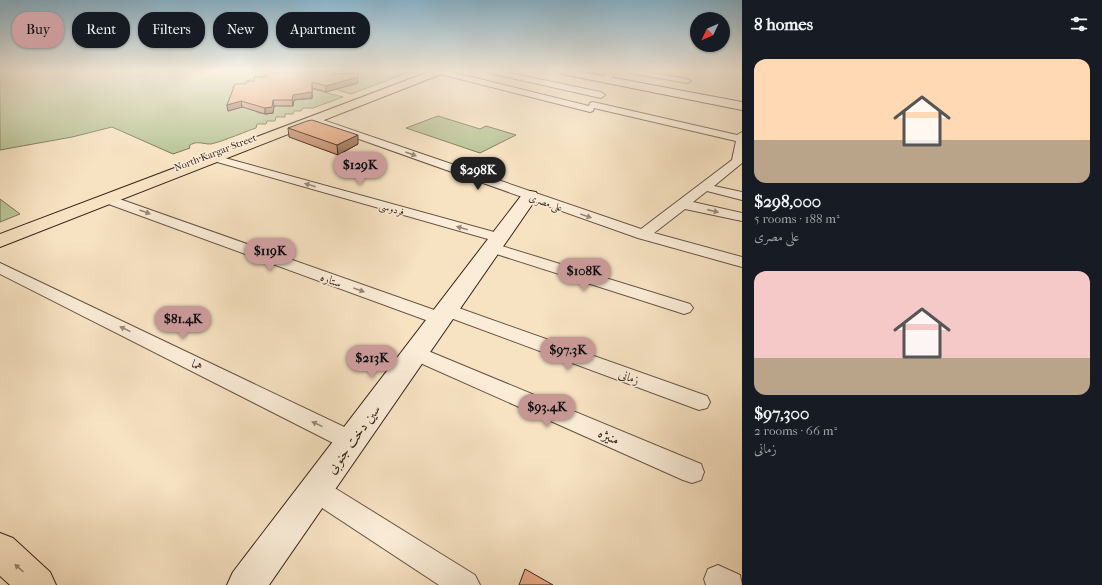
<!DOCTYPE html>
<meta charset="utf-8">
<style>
body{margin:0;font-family:"IM FELL French Canon",Amiri,serif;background:#20242c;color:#f1f3f6;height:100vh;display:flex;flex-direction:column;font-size:15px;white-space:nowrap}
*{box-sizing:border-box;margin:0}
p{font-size:13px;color:#9ea1a6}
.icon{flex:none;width:22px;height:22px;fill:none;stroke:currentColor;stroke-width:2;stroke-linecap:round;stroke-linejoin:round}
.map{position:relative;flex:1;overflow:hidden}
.details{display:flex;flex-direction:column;background:#171b24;width:360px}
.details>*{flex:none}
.hud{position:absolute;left:12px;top:12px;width:380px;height:36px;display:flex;gap:8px}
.needle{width:26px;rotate:226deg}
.tools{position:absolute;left:690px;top:12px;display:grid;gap:8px}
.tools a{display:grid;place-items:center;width:40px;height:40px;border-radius:50%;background:#171b24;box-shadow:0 1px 3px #0004;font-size:20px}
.price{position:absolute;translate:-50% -34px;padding:0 9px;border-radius:14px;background:#c59692;color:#111;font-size:13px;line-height:26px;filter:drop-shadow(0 1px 2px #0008)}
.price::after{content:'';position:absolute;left:50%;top:24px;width:12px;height:9px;margin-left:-6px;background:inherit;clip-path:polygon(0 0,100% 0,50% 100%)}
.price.current{background:#222;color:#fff}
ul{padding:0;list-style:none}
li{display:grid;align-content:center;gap:8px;height:212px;padding:0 12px}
li span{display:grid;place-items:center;height:124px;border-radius:12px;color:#555}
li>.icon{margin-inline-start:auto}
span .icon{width:72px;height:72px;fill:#fffc;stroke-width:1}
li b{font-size:17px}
h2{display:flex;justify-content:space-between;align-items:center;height:48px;padding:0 12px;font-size:17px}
.chip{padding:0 14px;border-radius:16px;background:#171b24;box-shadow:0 1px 3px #0004;font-size:14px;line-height:36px}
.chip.current{background:#c59692;color:#111}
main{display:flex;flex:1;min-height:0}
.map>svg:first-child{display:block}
.green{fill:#b9c496;stroke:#7a7458}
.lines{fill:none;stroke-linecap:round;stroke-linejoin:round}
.street-casing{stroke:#695445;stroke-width:2}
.secondary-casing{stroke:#3a241b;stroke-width:2}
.primary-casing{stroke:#3a241b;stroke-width:2}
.street{fill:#faecd7;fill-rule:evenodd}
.secondary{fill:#faecd7;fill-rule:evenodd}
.primary{fill:#f7e2c2;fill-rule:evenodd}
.wall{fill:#c99473;stroke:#3a241b}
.shaded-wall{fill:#a4785e;stroke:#3a241b}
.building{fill:#eaac86;stroke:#3a241b}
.oneway{fill:#9a8879}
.oneway2{fill:#98836e}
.labels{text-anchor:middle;stroke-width:3;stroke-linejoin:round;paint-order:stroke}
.far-street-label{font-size:10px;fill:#3a241b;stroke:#faecd7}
.street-label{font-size:12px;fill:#3a241b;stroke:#faecd7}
.near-street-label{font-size:14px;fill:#3a241b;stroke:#faecd7}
</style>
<main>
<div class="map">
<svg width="742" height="585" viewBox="0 0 742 585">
<rect width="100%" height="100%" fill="#f7e2c2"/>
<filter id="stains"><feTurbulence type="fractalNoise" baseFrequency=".005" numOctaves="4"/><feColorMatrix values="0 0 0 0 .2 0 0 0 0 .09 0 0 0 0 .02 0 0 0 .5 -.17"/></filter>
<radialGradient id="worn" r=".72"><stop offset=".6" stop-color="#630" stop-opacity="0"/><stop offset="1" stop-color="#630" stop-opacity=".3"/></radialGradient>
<path class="green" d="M0 71H412L351 94 325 86 351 85V79L357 75C327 72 296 70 267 75 255 77 243 83 232 87L236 89 240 107 258 105 257 113H262L274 105 285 106H293L294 98 297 99H312V89L343 97 313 108H303L301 111H294L293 114H285V117H276L275 121H267L266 124H257L256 128C247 131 216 144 210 144 202 144 196 140 189 146L190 148 173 154 112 127 72 137 0 150Z
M438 116 480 129 486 126 516 135 480 153 406 128Z
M0 199 20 214 0 222Z"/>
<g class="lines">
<g class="street-casing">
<path id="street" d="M435 71H447L589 106 590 103 593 102 737 135 742 132V163L714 186 742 192V200L707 191 693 202 742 213V221L685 209 654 233 742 257V267L638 238 311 122 309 120 311 118H317L641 229 732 160 736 141 594 108 593 111 590 112 436 73Z
M485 71H499L601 92 605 95 601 98 489 73Z
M609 71H617L608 81H602L601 79Z
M626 71H642L687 79 691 81 687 83 630 73Z
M214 155 505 235 507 238 505 241 500 242 495 241 210 160 208 158 210 156Z
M108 195 440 312 438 310 441 306 447 304 453 306 707 396 710 402 707 408 699 410 448 317 449 319 446 323 440 325 434 323 103 202 101 199 103 196Z
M492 243 690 304 693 308 690 312 684 314 678 312 487 251 484 248 487 245Z
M0 263 359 434 363 441 359 448 351 451 343 448 0 274Z
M416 346 701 464 704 472 701 480 692 483 683 480 409 358 406 353 409 348Z
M316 478 325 482 475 575 480 585H439L307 498 303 490 307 482Z
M718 565 740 575 742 585H706L704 579 708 569Z"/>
</g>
<g class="secondary-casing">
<path id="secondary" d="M557 71H577L742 102V110L562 74Z
M530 191 536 192 538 196 269 585H227L233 572 524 192Z"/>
</g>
<g class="primary-casing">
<path id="primary" d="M431 71H445L444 73 0 247V234Z
M0 533 13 538 50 572 56 585H10L0 576Z"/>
</g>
<use href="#street" class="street"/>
<use href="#secondary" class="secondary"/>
<use href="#primary" class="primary"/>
</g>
<path class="wall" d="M332 74 358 83 326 92 312 88V98L294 100 293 106H274L273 113 265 114 242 107 228 111 227 105 246 84 254 81 266 77Z
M288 128 358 144 338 155 289 137Z"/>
<path class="shaded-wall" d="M358 77V83L326 92V86Z
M312 82V98L294 100 293 106 292 100 293 95Z
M273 100 274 106 273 113 265 114V108Z
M241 101 242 107 228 111 227 105Z
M358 135V144L338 155 337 145Z"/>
<path class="building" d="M331 71 332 74 358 73V77L326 86 312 82V92L293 95 292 100H273L272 107 265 108 241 101 227 105 235 84H246L247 81H254V77H266L267 73Z
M312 120 358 135 337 145 288 128 307 121Z
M525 569 553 585H519Z"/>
<defs><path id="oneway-solid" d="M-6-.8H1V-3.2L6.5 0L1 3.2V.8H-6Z"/></defs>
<g class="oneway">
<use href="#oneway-solid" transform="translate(411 154) rotate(20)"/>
<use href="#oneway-solid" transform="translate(310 185) rotate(-164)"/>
<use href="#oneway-solid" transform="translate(713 211) rotate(13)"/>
<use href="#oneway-solid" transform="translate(145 212) rotate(20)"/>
<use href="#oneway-solid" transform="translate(586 216) rotate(19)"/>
<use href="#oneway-solid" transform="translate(462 228) rotate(-164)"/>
<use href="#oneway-solid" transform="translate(359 290) rotate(20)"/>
<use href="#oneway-solid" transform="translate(125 329) rotate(-154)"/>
<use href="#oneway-solid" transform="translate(317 424) rotate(-154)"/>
</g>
<use class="oneway2" href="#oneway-solid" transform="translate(19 568) rotate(-138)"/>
<linearGradient id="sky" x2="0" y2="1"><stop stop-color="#8ab8d2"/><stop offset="0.46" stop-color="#fbf2e4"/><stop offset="1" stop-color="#fbf2e4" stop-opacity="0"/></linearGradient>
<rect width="742" height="153" fill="url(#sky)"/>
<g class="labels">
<g class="far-street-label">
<text transform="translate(215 152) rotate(-21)" y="4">North Kargar Street</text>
<text transform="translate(546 202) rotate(19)" y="4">علی مصری</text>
<text transform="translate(392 208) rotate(16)" y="4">فردوسی</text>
</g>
<g class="street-label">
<text transform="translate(331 280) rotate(20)" y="4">ستاره</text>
<text transform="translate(197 365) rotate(26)" y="4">هما</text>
<text transform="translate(629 377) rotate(20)" y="4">زمانی</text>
</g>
<g class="near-street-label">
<text transform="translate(609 436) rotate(23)" y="5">منیژه</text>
<text transform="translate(353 439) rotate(-54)" y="5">سین دخت جنوبی</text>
</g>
</g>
<rect width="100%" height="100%" filter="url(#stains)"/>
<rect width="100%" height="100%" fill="url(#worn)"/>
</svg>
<div class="tools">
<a><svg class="needle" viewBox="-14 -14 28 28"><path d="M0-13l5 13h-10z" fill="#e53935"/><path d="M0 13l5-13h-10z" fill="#9ea1a6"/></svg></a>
</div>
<b class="price" style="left:360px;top:186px">$129K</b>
<b class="price current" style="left:478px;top:191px">$298K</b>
<b class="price" style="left:270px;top:272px">$119K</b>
<b class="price" style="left:584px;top:292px">$108K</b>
<b class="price" style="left:183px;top:340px">$81.4K</b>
<b class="price" style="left:568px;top:371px">$97.3K</b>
<b class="price" style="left:372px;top:379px">$213K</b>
<b class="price" style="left:547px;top:428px">$93.4K</b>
<div class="hud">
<a class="chip current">Buy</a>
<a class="chip">Rent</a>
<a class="chip">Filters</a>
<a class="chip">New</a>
<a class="chip">Apartment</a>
</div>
</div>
<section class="details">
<h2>8 homes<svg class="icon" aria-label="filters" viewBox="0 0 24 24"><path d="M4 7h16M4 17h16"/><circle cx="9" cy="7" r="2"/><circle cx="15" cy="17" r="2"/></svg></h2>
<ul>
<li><span style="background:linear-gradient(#ffd9b3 65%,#b9a48a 0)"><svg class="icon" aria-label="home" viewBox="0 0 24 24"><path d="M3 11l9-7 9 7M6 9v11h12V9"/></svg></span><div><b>$298,000</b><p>5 rooms · 188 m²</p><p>علی مصری</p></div></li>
<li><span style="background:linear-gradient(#f6c9c9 70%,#b9a48a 0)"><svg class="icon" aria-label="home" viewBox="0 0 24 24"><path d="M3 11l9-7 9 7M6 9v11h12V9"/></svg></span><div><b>$97,300</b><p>2 rooms · 66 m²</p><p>زمانی</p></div></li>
</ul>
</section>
</main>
